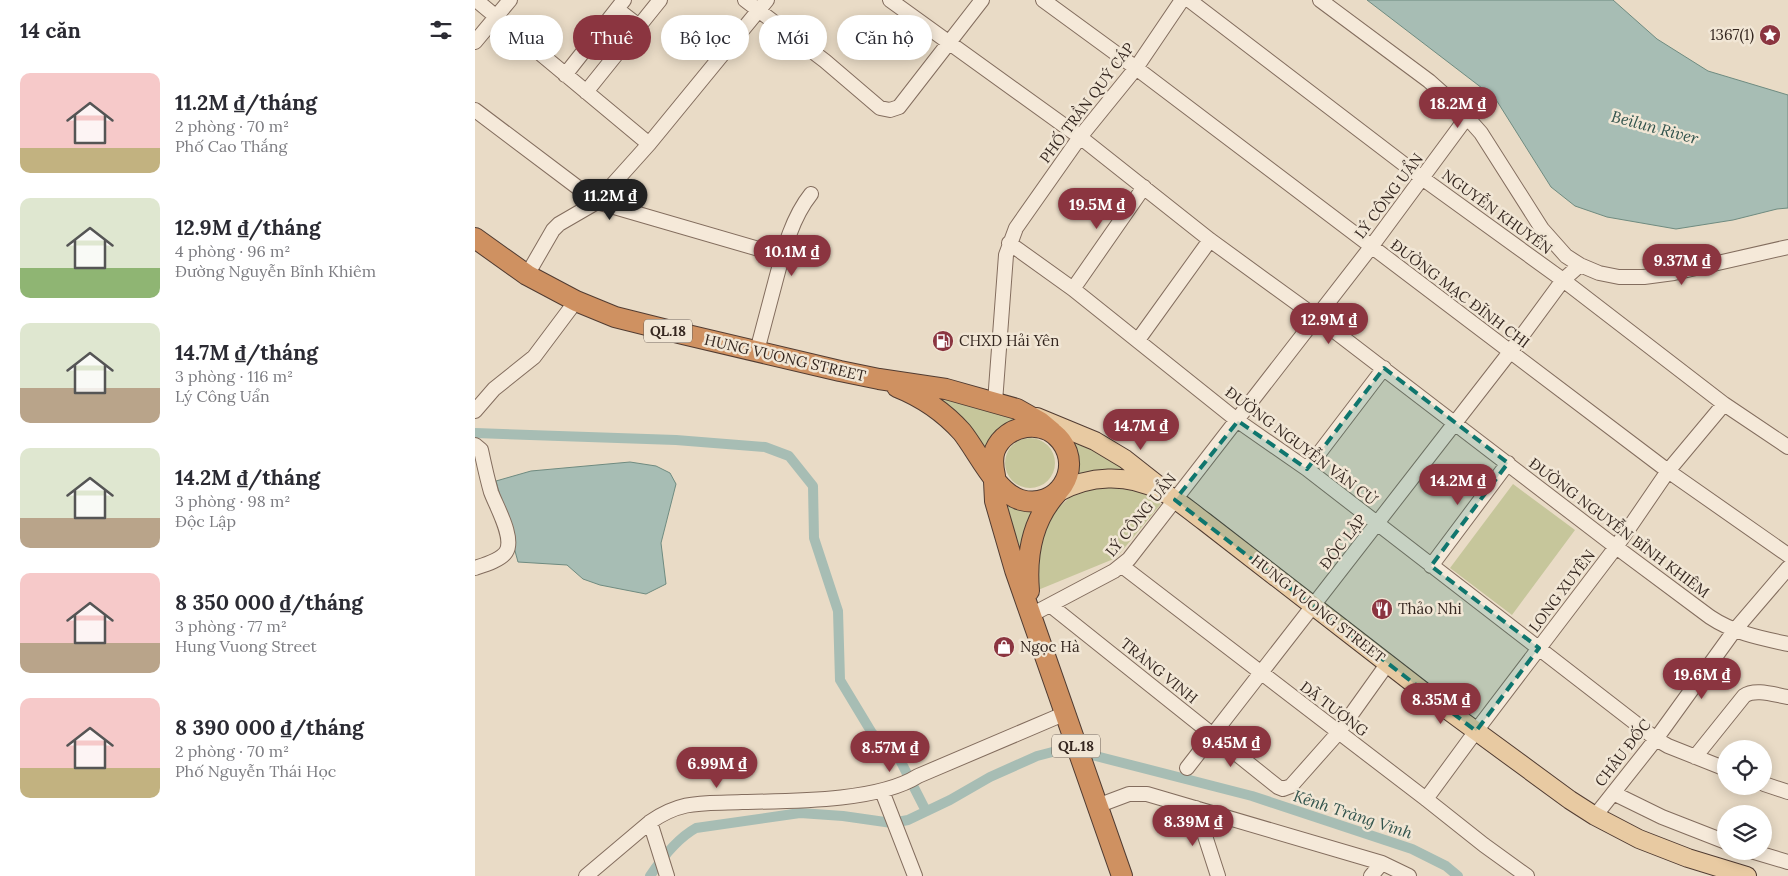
<!DOCTYPE html>
<html lang="vi">
<meta charset="utf-8">
<style>
body{margin:0;font-family:Lora,serif;background:#f7f7f7;color:#2b2b33;height:100vh;display:flex;flex-direction:column;font-size:19px;white-space:nowrap}
*{box-sizing:border-box;margin:0}
p{font-size:16px;color:#7c7c81}
.icon{flex:none;width:28px;height:28px;fill:none;stroke:currentColor;stroke-width:2;stroke-linecap:round;stroke-linejoin:round}
.map{position:relative;flex:1;overflow:hidden}
.panel{display:flex;flex-direction:column;background:#fff;width:475px}
.panel>*{flex:none}
.top-card{position:absolute;left:15px;top:15px;width:475px;height:45px;display:flex;gap:10px}
.fabs{position:absolute;left:1242px;top:740px;display:grid;gap:10px}
.fabs a{display:grid;place-items:center;width:55px;height:55px;border-radius:50%;background:#fff;box-shadow:0 2px 12px #0003;font-size:25px}
.price{position:absolute;translate:-50% -42px;padding:0 11px;border-radius:18px;background:#8b3540;color:#fff;font-size:16px;line-height:32px;filter:drop-shadow(0 1px 2px #0008)}
.price::after{content:'';position:absolute;left:50%;top:30px;width:15px;height:11px;margin-left:-8px;background:inherit;clip-path:polygon(0 0,100% 0,50% 100%)}
.price.active{background:#222;color:#fff}
ul{padding:0;list-style:none}
li{display:flex;align-items:center;gap:15px;height:125px;padding:0 20px}
li span{display:grid;place-items:center;flex:none;width:140px;height:100px;border-radius:10px;color:#555}
li>.icon{margin-inline-start:auto}
span .icon{width:60px;height:60px;fill:#fffc;stroke-width:1}
li b{font-size:21px}
h2{display:flex;justify-content:space-between;align-items:center;height:60px;padding:0 20px;font-size:21px}
.chip{padding:0 18px;border-radius:22px;background:#fff;box-shadow:0 2px 12px #0003;font-size:18px;line-height:45px}
.chip.active{background:#8b3540;color:#fff}
main{display:flex;flex:1;min-height:0}
.map>svg:first-child{display:block}
.green{fill:#c6c69b}
.water{fill:#a7bdb4;stroke:#6f8b80}
.lines{fill:none;stroke-linecap:round;stroke-linejoin:round}
.canal{stroke:#a7bdb4;stroke-width:10}
.minor-casing{stroke:#836d5e;stroke-width:16}
.major-casing{stroke:#513c32;stroke-width:20}
.highway-casing{stroke:#513c32;stroke-width:22}
.minor{stroke:#f5e9d9;stroke-width:14}
.major{stroke:#e8caa2;stroke-width:18}
.highway{stroke:#cf9161;stroke-width:20}
.marked{fill:#0f766e;fill-opacity:0.2;stroke:#0f766e;stroke-width:4;stroke-dasharray:10 6;stroke-linejoin:round}
.labels{text-anchor:middle;stroke-width:5;stroke-linejoin:round;paint-order:stroke}
.shield{fill:#f1e6d5;stroke:#6d6056;stroke-width:1}
.shield-label{font-size:14px;font-weight:bold;fill:#352720}
.poi-label{font-size:15px;fill:#352720;stroke:#f1e6d5;text-anchor:start}
.street-label{font-size:15px;fill:#352720;stroke:#f1e6d5}
.water-label{font-size:16px;font-style:italic;fill:#31534c;stroke:#f1e6d5}
</style>
<main>
<section class="panel">
<h2>14 căn<svg class="icon" aria-label="filters" viewBox="0 0 24 24"><path d="M4 7h16M4 17h16"/><circle cx="9" cy="7" r="2"/><circle cx="15" cy="17" r="2"/></svg></h2>
<ul>
<li><span style="background:linear-gradient(#f6c9c9 75%,#c2b280 0)"><svg class="icon" aria-label="home" viewBox="0 0 24 24"><path d="M3 11l9-7 9 7M6 9v11h12V9"/></svg></span><div><b>11.2M ₫/tháng</b><p>2 phòng · 70 m²</p><p>Phố Cao Thắng</p></div></li>
<li><span style="background:linear-gradient(#dfe7d0 70%,#8fb573 0)"><svg class="icon" aria-label="home" viewBox="0 0 24 24"><path d="M3 11l9-7 9 7M6 9v11h12V9"/></svg></span><div><b>12.9M ₫/tháng</b><p>4 phòng · 96 m²</p><p>Đường Nguyễn Bỉnh Khiêm</p></div></li>
<li><span style="background:linear-gradient(#dfe7d0 65%,#b9a48a 0)"><svg class="icon" aria-label="home" viewBox="0 0 24 24"><path d="M3 11l9-7 9 7M6 9v11h12V9"/></svg></span><div><b>14.7M ₫/tháng</b><p>3 phòng · 116 m²</p><p>Lý Công Uẩn</p></div></li>
<li><span style="background:linear-gradient(#dfe7d0 70%,#b9a48a 0)"><svg class="icon" aria-label="home" viewBox="0 0 24 24"><path d="M3 11l9-7 9 7M6 9v11h12V9"/></svg></span><div><b>14.2M ₫/tháng</b><p>3 phòng · 98 m²</p><p>Độc Lập</p></div></li>
<li><span style="background:linear-gradient(#f6c9c9 70%,#b9a48a 0)"><svg class="icon" aria-label="home" viewBox="0 0 24 24"><path d="M3 11l9-7 9 7M6 9v11h12V9"/></svg></span><div><b>8 350 000 ₫/tháng</b><p>3 phòng · 77 m²</p><p>Hung Vuong Street</p></div></li>
<li><span style="background:linear-gradient(#f6c9c9 70%,#c2b280 0)"><svg class="icon" aria-label="home" viewBox="0 0 24 24"><path d="M3 11l9-7 9 7M6 9v11h12V9"/></svg></span><div><b>8 390 000 ₫/tháng</b><p>2 phòng · 70 m²</p><p>Phố Nguyễn Thái Học</p></div></li>
</ul>
</section>
<div class="map">
<svg width="1313" height="876" viewBox="0 0 1313 876">
<rect width="100%" height="100%" fill="#e9dbc6"/>
<path class="green" d="M450 391 546 416 513 452Z
M597 437 657 472 596 477Z
M530 463a25 25 0 1 1 50 0a25 25 0 1 1-50 0Z
M1038 484 1100 530 1037 615 975 568Z
M628 485C650 485 668 491 686 504L641 558 563 590 561 548 578 513 594 498 604 492Z
M524 497 563 506 547 560Z"/>
<path class="water" d="M892 0H1138L1182 39 1233 71 1313 95V208L1302 209 1258 220 1201 229 1132 217 1100 206 1076 187 1020 98Z
M155 462 181 466 195 473 201 484 186 543 191 584 171 594 125 585 108 579 92 565 43 562 21 481 56 471Z"/>
<g class="lines">
<path class="canal" d="M0 433 201 440 290 447 314 456 338 486 339 538 363 611 365 680 397 733 425 760 451 811
M613 754 777 796 937 849 971 866 983 876
M175 876C187 858 203 838 221 828L325 813 368 816 417 823 433 820 475 800 515 777 562 756 593 748"/>
<g class="minor-casing">
<path id="minor" d="M1 0 174 144
M270 0 350 61 405 108 415 110 424 107 507 0
M415 0 605 137 735 240 841 317 1141 547 1235 617C1259 633 1285 638 1313 644
M568 0 661 68 1193 471 1313 555
M714 0 947 178 1088 280 1249 404 1313 447
M845 0 954 81 982 106 1006 133 1067 229 1091 256 1105 265 1124 273 1144 277H1169L1199 273 1313 247
M142 9 164 26
M0 42 35 0
M90 75 149 0
M111 92 185 0
M0 110 122 202 308 256
M534 243 598 289 763 421 832 469 1181 739 1193 746 1251 769
M52 275 78 230 84 224 122 202 174 144 292 0
M598 289 669 187
M663 340 735 240
M282 351C288 328 294 306 300 283 308 253 316 219 336 194
M520 402 531 255 541 228 605 137 661 68 707 0
M0 411 19 389 59 357 101 301
M0 445 6 450C9 464 12 478 16 492 21 506 40 538 31 552 26 560 9 565 0 568
M832 469 909 368
M647 566 951 799 1009 845 1052 876
M956 566 1033 463
M575 605 803 787 808 789 816 786 863 733 913 663
M556 615 639 571 654 559 896 247 992 117
M1220 757 1269 696C1280 688 1300 695 1313 697
M712 768 1035 352 1088 280 1105 265
M1289 784 1313 792
M407 791 440 876
M1138 793 1187 817 1251 842
M951 799 1001 731 1141 547 1193 471 1249 404
M622 806 654 794H672L907 863 934 876
M721 808 743 876
M1120 816 1181 739 1259 631 1313 568
M175 822 192 876
M1276 851 1313 862
M111 876 175 822C208 799 229 804 267 802 315 801 402 802 443 776L591 713
M896 876 907 863"/>
</g>
<g class="major-casing">
<path id="major" d="M562 417 620 441 650 459 683 485
M582 493C614 475 652 473 686 491 702 499 716 512 730 522L971 709 1095 800 1120 816 1164 839 1213 858 1272 876"/>
</g>
<g class="highway-casing">
<path id="highway" d="M0 238 52 275 101 301 140 317 208 334 365 371 404 379 471 389 542 409 565 422 577 432
M422 387C447 397 469 412 487 432 503 452 521 493 546 500 582 510 608 470 586 441 569 418 531 424 520 450 517 458 518 467 520 476
M518 462 520 501 540 570 647 876
M554 591C551 555 557 520 582 493"/>
</g>
<use href="#minor" class="minor"/>
<use href="#major" class="major"/>
<use href="#highway" class="highway"/>
</g>
<path class="marked" d="M909 368 1033 463 956 566 1064 648 1001 731 700 500 763 421 832 469Z"/>
<defs>
<g id="sight-disc" transform="scale(1.125)"><circle r="9.5" fill="#8b3540" stroke="#f1e6d5"/><path d="M0-6L1.8-2.2L6-1.7L2.9 1.2L3.7 5.4L0 3.3L-3.7 5.4L-2.9 1.2L-6-1.7L-1.8-2.2Z" fill="#fff"/></g>
<g id="fuel-disc" transform="scale(1.125)"><circle r="9.5" fill="#8b3540" stroke="#f1e6d5"/><path d="M-5.5-6h7V0h2V4h1.3V-2.5L3-4.5l.8-.8L6-3V5H2.5V1h-1V6h-7ZM-4.2-4.7v3.2H.2V-4.7Z" fill="#fff"/></g>
<g id="restaurant-disc" transform="scale(1.125)"><circle r="9.5" fill="#8b3540" stroke="#f1e6d5"/><path d="M-5-6h1v4h1v-4h1v4h1v-4h1v5L-1.5 .5V6h-2V.5L-5-1ZM5-6V6H3V1.5H1.5Q1.5-4 5-6Z" fill="#fff"/></g>
<g id="shop-disc" transform="scale(1.125)"><circle r="9.5" fill="#8b3540" stroke="#f1e6d5"/><path d="M-5-2.5h2.3a2.7 3.5 0 0 1 5.4 0H5L5.5 6h-11ZM-1.5-2.5h3a1.5 2.3 0 0 0-3 0Z" fill="#fff"/></g>
</defs>
<g fill-rule="evenodd">
<use href="#sight-disc" x="1295" y="35"/>
<use href="#fuel-disc" x="468" y="341"/>
<use href="#restaurant-disc" x="907" y="609"/>
<use href="#shop-disc" x="529" y="647"/>
</g>
<g class="labels">
<g class="shield">
<rect x="169" y="319.5" width="48" height="23" rx="4"/>
<rect x="577" y="734.5" width="48" height="23" rx="4"/>
</g>
<g class="shield-label">
<text x="193" y="336">QL.18</text>
<text x="601" y="751">QL.18</text>
</g>
<g class="poi-label">
<text x="1279" y="40" text-anchor="end">1367(1)</text>
<text x="484" y="346">CHXD Hải Yên</text>
<text x="923" y="614">Thảo Nhi</text>
<text x="545" y="652">Ngọc Hà</text>
</g>
<g class="street-label">
<text transform="translate(612 103) rotate(-53)" y="5">PHỐ TRẦN QUÝ CÁP</text>
<text transform="translate(914 196) rotate(-53)" y="5">LÝ CÔNG UẨN</text>
<text transform="translate(1022 212) rotate(36)" y="5">NGUYỄN KHUYẾN</text>
<text transform="translate(985 294) rotate(37)" y="5">ĐƯỜNG MẠC ĐĨNH CHI</text>
<text transform="translate(310 358) rotate(13)" y="5">HUNG VUONG STREET</text>
<text transform="translate(826 446) rotate(37)" y="5">ĐƯỜNG NGUYỄN VĂN CỪ</text>
<text transform="translate(666 515) rotate(-51)" y="5">LÝ CÔNG UẨN</text>
<text transform="translate(1144 528) rotate(37)" y="5">ĐƯỜNG NGUYỄN BỈNH KHIÊM</text>
<text transform="translate(868 542) rotate(-52)" y="5">ĐỘC LẬP</text>
<text transform="translate(1087 591) rotate(-53)" y="5">LONG XUYÊN</text>
<text transform="translate(843 609) rotate(38)" y="5">HUNG VUONG STREET</text>
<text transform="translate(684 671) rotate(39)" y="5">TRÀNG VINH</text>
<text transform="translate(859 709) rotate(37)" y="5">DÃ TƯỢNG</text>
<text transform="translate(1148 753) rotate(-52)" y="5">CHÂU ĐỐC</text>
</g>
<g class="water-label">
<text transform="translate(1180 127) rotate(15)" y="6">Beilun River</text>
<text transform="translate(878 814) rotate(18)" y="6">Kênh Tràng Vinh</text>
</g>
</g>
</svg>
<div class="fabs">
<a><svg class="icon" aria-label="locate" viewBox="0 0 24 24"><circle cx="12" cy="12" r="6"/><path d="M12 2v4M12 18v4M2 12h4M18 12h4"/></svg></a>
<a><svg class="icon" aria-label="layers" viewBox="0 0 24 24"><path d="M12 4l9 5-9 5-9-5zM3 14l9 5 9-5"/></svg></a>
</div>
<b class="price" style="left:983px;top:129px">18.2M ₫</b>
<b class="price active" style="left:135px;top:221px">11.2M ₫</b>
<b class="price" style="left:622px;top:230px">19.5M ₫</b>
<b class="price" style="left:317px;top:277px">10.1M ₫</b>
<b class="price" style="left:1207px;top:286px">9.37M ₫</b>
<b class="price" style="left:854px;top:345px">12.9M ₫</b>
<b class="price" style="left:666px;top:451px">14.7M ₫</b>
<b class="price" style="left:983px;top:506px">14.2M ₫</b>
<b class="price" style="left:1227px;top:700px">19.6M ₫</b>
<b class="price" style="left:966px;top:725px">8.35M ₫</b>
<b class="price" style="left:756px;top:768px">9.45M ₫</b>
<b class="price" style="left:415px;top:773px">8.57M ₫</b>
<b class="price" style="left:242px;top:789px">6.99M ₫</b>
<b class="price" style="left:718px;top:847px">8.39M ₫</b>
<div class="top-card">
<a class="chip">Mua</a>
<a class="chip active">Thuê</a>
<a class="chip">Bộ lọc</a>
<a class="chip">Mới</a>
<a class="chip">Căn hộ</a>
</div>
</div>
</main>
